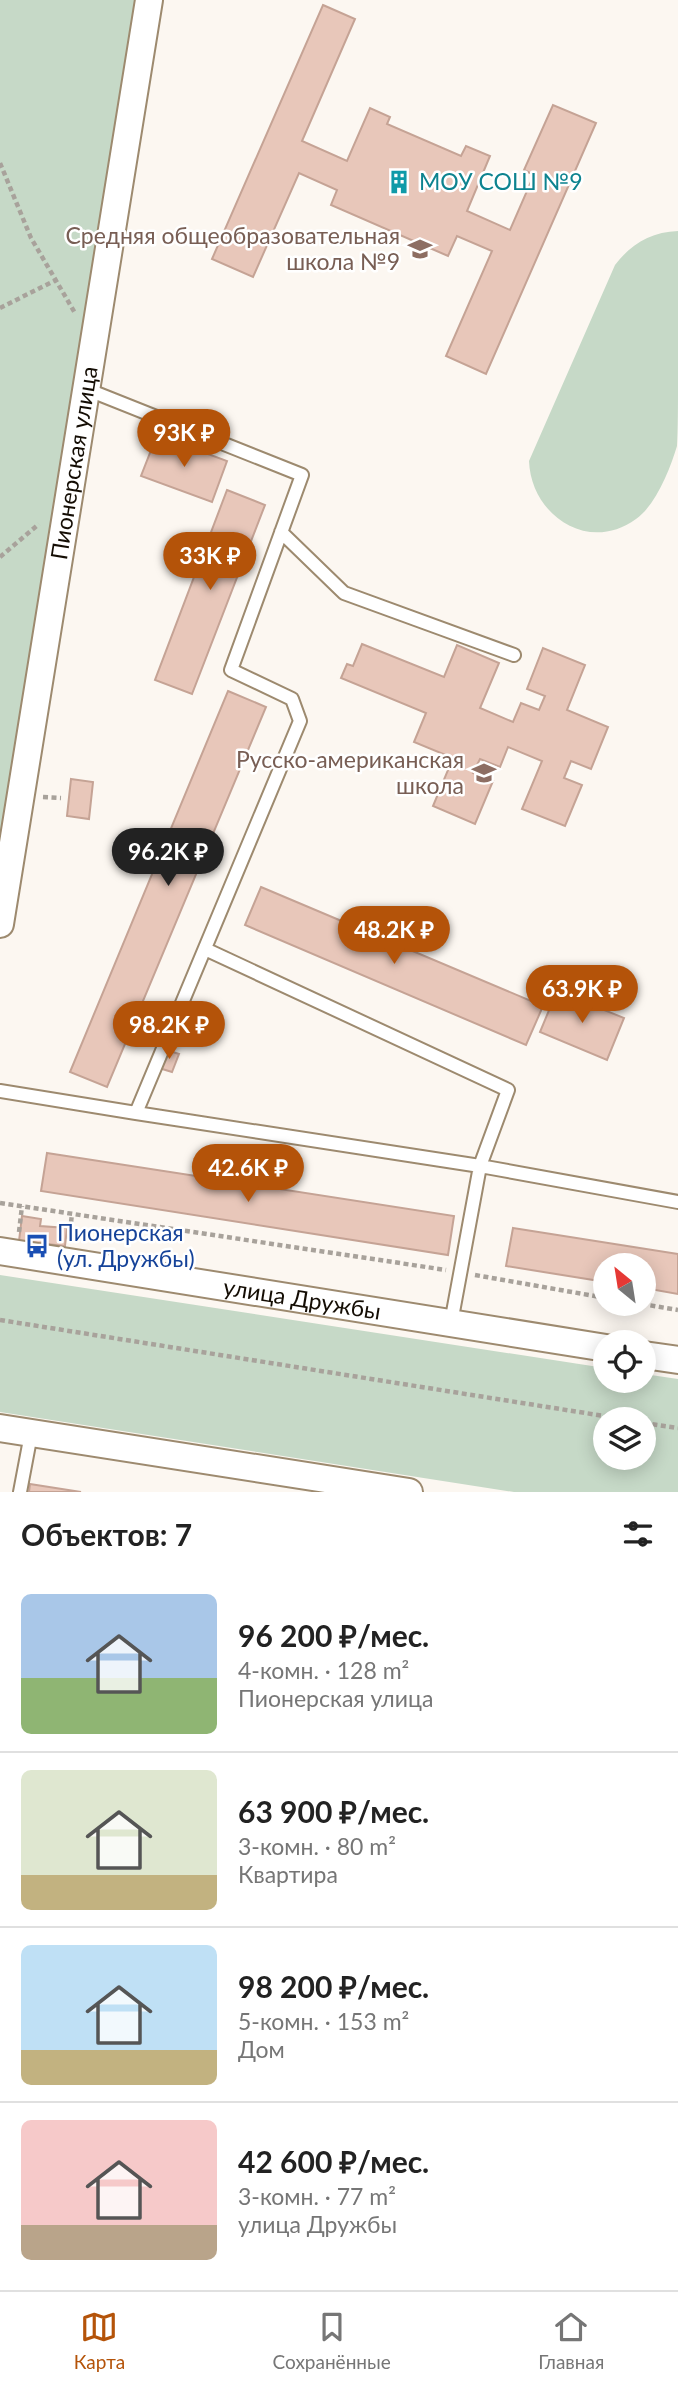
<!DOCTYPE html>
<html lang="ru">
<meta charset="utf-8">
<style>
body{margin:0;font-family:Lato,sans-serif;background:#f6f6f6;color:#222;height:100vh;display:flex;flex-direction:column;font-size:26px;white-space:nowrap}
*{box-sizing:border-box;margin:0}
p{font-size:23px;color:#767676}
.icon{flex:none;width:38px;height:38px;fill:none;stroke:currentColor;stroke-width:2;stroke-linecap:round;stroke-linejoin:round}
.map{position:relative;height:1492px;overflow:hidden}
.drawer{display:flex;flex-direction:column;background:#fff;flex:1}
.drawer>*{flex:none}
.needle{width:46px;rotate:330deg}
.tools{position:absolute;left:593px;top:1253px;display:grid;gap:14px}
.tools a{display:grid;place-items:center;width:63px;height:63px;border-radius:50%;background:#fff;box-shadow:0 4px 18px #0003;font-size:35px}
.price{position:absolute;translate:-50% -60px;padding:0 16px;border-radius:24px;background:#b45309;color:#fff;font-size:23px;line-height:46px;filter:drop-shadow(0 2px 4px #0008)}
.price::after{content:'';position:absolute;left:50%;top:42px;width:21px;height:16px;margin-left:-10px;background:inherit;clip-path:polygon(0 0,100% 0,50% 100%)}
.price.active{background:#222;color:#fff}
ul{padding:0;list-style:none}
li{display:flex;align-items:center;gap:21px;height:175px;padding:0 21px}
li+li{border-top:2px solid #e0e0e0}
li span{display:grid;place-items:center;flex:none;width:196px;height:140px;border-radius:10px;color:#555}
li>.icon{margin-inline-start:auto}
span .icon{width:84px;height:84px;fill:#fffc;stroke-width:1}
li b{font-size:30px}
h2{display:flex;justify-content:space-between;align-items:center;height:84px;padding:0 21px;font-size:30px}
.tabs{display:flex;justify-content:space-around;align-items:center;height:98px;border-top:2px solid #e0e0e0;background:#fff;font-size:19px;color:#767676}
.tabs a{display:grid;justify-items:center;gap:4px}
.tabs .active{color:#b45309}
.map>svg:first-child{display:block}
.green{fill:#c6d9c7;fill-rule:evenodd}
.building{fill:#e8c7ba;stroke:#c5a395;stroke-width:2}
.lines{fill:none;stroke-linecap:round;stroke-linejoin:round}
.lane-casing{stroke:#9d8a6f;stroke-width:16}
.street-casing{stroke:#9d8a6f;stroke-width:30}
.path{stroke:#a8a29b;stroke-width:4.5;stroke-dasharray:5 3.5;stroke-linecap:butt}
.lane{stroke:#fff;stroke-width:12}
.street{stroke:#fff;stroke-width:26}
.labels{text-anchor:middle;stroke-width:5;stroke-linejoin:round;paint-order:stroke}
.culture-label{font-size:23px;fill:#0d838f;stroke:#fff;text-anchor:start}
.education-label{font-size:23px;fill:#785e54;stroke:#fff;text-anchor:end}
.street-label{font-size:23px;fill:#140d04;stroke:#fff}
.transit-label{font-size:23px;fill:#164399;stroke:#fff;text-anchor:start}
</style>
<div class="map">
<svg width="678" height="1492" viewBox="0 0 678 1492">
<rect width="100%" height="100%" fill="#fcf7f1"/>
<path class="green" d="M0 0H135L0 849Z
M678 231C678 283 678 335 678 387 678 405 678 429 677 446 670 469 656 505 636 519 588 554 531 515 529 461L615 265C631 244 651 232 678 231Z
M0 1275 605 1368 606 1381H644V1374L678 1379V1492H514L0 1412ZM644 1419V1458H606V1419Z"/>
<path class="building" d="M323 5 355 19 302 141 347 161 370 108 390 117 387 124 461 156 466 146 490 156 467 211 510 230 534 175 524 170 553 105 596 123 486 374 446 356 492 251 457 236 448 256 331 205 337 190 299 173 253 277 212 259Z
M157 435 227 461 212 502 141 476Z
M227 490 265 505 192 694 155 680Z
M362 644 444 677 457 645 499 663 480 708 513 722 521 703 539 710 545 696 527 689 543 648 585 665 567 710 608 727 591 769 571 761 564 778 582 785 565 826 522 809 542 761 508 747 500 767 480 759 473 773 493 781 475 824 433 806 453 758 414 742 426 713 341 678 347 664 353 666Z
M228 691 266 707 107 1087 70 1072Z
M71 779 93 782 89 819 67 816Z
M261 887 543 1006 526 1045 245 925Z
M557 991 624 1018 607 1060 540 1032Z
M166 1050 179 1054 172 1072 159 1068Z
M47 1153 454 1216 448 1255 41 1191Z
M22 1216 41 1219 40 1226 67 1228 65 1246 19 1241Z
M513 1228 678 1254V1294L644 1288V1265H606V1282L506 1266Z
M30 1484 81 1492H29Z"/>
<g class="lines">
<g class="lane-casing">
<path id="lane" d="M86 389 302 475 231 670 292 699 300 721 136 1113 480 1166 678 1202
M281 532 344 593 514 655
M205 949 508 1090 480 1166 451 1323
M0 1091 136 1113
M20 1492 31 1434"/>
</g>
<g class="street-casing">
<g id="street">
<path id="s1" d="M0 924 149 0"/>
<path id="s2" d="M0 1251 606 1348"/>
<path d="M644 1355 678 1360"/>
<path d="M0 1428 409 1492"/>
</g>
</g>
<path class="path" d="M0 163 31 238 75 313
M0 308 54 281
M0 557 39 524
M43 797 61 798
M0 1203 446 1270
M19 1232 22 1206
M69 1239 72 1214
M475 1275 606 1298
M642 1304 678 1310
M0 1320 623 1419
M644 1423 678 1428"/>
<use href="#lane" class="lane"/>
<use href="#street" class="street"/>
</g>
<defs>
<g id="building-bare" transform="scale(1.89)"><path d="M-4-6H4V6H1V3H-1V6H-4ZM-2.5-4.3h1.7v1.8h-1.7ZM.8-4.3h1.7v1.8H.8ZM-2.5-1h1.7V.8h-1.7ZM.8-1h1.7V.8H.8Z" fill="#0f9aa8" stroke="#fff" stroke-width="2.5" paint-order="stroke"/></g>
<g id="school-bare" transform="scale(1.89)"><path d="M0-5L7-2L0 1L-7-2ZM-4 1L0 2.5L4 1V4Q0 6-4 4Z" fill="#8d6e63" stroke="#fff" stroke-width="2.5" paint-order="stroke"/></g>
<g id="bus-bare" transform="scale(1.89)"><path d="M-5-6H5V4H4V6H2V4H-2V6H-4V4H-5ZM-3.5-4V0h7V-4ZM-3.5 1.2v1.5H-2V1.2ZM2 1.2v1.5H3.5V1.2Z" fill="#1a4fb4" stroke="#fff" stroke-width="2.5" paint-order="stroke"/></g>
</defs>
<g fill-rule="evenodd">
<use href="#building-bare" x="399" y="182"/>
<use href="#school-bare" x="420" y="249"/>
<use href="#school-bare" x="484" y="773"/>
<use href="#bus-bare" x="37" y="1246"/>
</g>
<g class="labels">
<g class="culture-label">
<text x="419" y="190">МОУ СОШ №9</text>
</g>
<g class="education-label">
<text x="400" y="244">Средняя общеобразовательная<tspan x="400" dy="26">школа №9</tspan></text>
<text x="464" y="768">Русско-американская<tspan x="464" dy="26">школа</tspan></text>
</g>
<g class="street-label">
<text dy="8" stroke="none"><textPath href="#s1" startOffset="467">Пионерская улица</textPath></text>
<text dy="8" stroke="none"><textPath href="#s2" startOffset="306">улица Дружбы</textPath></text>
</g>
<g class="transit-label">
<text x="57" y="1241">Пионерская<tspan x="57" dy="26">(ул. Дружбы)</tspan></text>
</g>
</g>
</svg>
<div class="tools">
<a><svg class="needle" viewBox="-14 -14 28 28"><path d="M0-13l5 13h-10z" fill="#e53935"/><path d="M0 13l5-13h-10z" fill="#767676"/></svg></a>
<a><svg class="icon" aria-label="locate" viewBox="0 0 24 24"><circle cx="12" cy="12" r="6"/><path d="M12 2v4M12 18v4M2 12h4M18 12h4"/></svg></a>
<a><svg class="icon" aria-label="layers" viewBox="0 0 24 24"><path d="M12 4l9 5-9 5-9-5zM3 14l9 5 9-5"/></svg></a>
</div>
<b class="price" style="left:184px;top:469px">93K ₽</b>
<b class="price" style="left:210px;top:592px">33K ₽</b>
<b class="price active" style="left:168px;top:888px">96.2K ₽</b>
<b class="price" style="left:394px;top:966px">48.2K ₽</b>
<b class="price" style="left:582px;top:1025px">63.9K ₽</b>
<b class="price" style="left:169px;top:1061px">98.2K ₽</b>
<b class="price" style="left:248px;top:1204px">42.6K ₽</b>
</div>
<section class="drawer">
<h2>Объектов: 7<svg class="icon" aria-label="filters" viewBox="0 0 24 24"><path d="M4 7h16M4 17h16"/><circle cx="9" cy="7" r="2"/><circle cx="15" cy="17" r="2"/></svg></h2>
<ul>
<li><span style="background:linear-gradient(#a9c7e8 60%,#8fb573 0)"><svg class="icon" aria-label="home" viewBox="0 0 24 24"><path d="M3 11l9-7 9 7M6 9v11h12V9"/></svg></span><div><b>96 200 ₽/мес.</b><p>4-комн. · 128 m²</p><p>Пионерская улица</p></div></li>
<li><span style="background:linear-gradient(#dfe7d0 75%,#c2b280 0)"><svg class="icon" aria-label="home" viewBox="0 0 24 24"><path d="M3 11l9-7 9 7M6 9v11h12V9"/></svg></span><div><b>63 900 ₽/мес.</b><p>3-комн. · 80 m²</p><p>Квартира</p></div></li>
<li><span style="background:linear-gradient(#bfe0f5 75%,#c2b280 0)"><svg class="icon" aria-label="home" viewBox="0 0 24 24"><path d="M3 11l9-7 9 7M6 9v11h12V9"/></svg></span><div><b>98 200 ₽/мес.</b><p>5-комн. · 153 m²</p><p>Дом</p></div></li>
<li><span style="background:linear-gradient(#f6c9c9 75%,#b9a48a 0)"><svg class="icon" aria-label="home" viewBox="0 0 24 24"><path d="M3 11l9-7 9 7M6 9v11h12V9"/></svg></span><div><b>42 600 ₽/мес.</b><p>3-комн. · 77 m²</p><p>улица Дружбы</p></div></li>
</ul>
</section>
<nav class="tabs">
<a class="active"><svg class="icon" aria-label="map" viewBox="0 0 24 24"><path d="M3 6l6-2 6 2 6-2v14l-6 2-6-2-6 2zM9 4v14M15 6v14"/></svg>Карта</a>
<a><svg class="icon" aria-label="saved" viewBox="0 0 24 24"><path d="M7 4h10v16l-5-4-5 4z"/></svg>Сохранённые</a>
<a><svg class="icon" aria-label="home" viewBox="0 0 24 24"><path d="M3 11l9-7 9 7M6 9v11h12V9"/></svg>Главная</a>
</nav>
